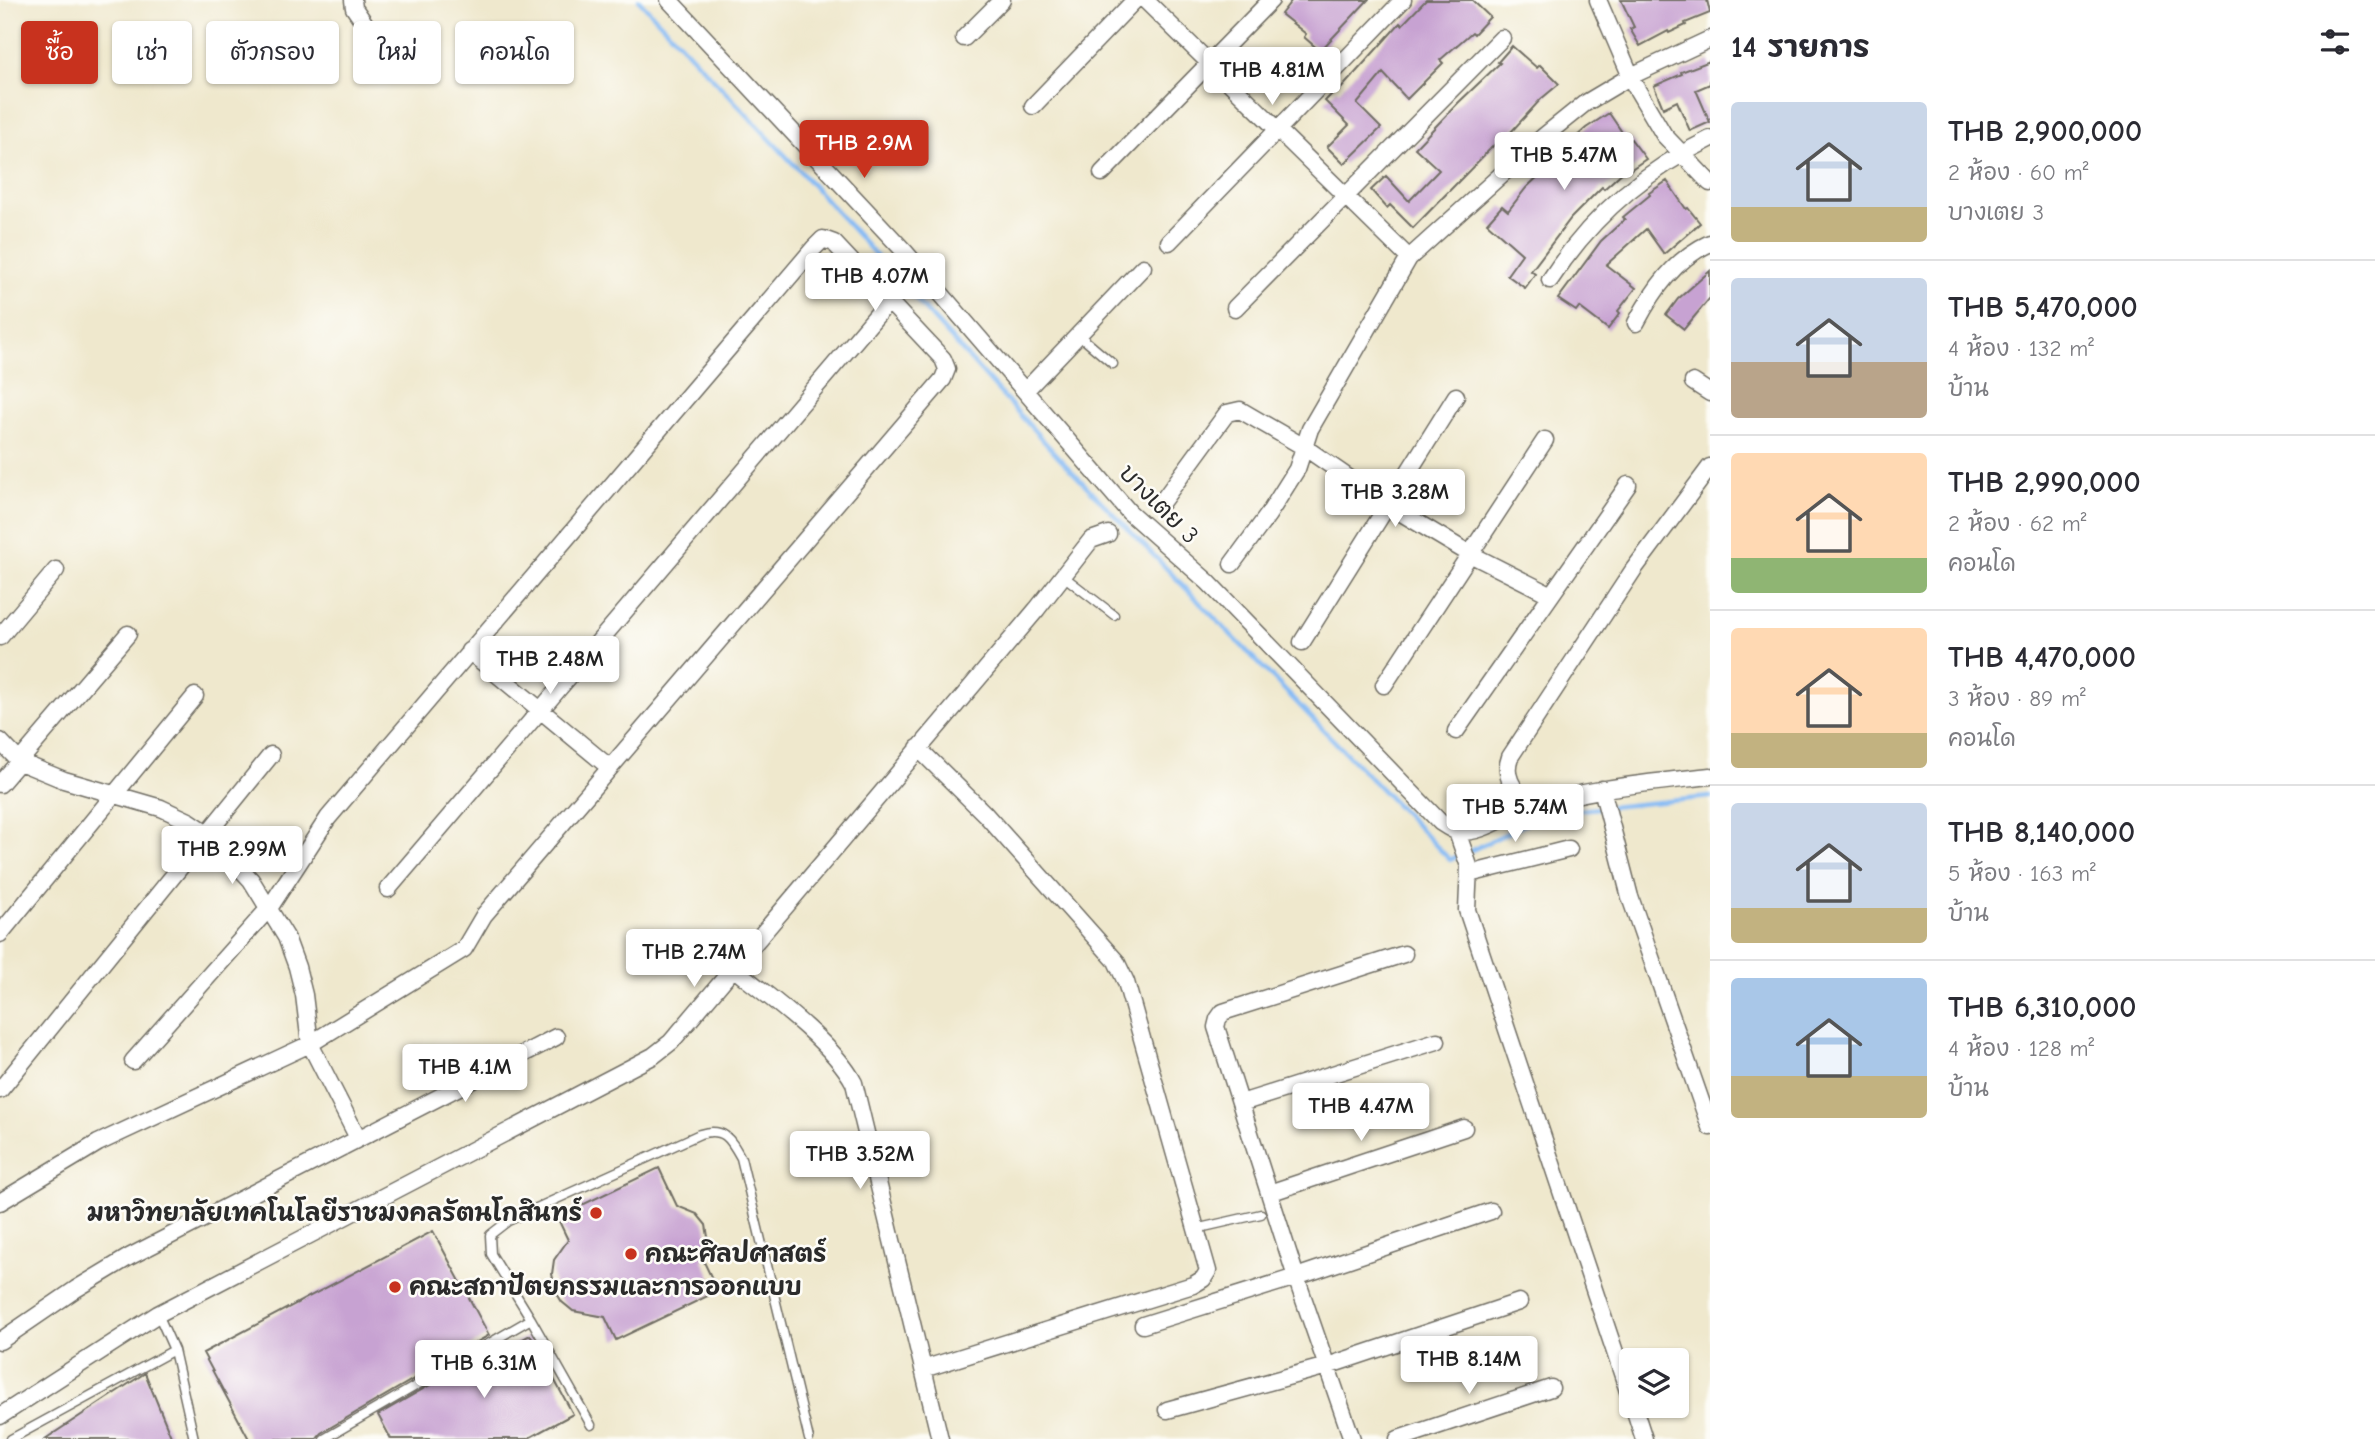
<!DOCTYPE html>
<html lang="th">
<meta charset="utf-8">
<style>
body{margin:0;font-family:"Comic Neue","Playpen Sans Thai",sans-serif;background:#f7f7f7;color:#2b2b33;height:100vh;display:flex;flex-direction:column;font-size:26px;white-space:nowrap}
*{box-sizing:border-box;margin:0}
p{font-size:23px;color:#7c7c81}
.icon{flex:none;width:38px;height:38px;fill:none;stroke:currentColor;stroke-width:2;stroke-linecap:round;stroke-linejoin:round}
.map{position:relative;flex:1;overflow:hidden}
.panel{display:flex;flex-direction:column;background:#fff;width:665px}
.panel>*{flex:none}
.banner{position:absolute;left:21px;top:21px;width:665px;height:63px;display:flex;gap:14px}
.tools{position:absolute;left:1619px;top:1348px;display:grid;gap:14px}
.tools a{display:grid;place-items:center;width:70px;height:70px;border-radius:7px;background:#fff;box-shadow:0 2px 5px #0004;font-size:35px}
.price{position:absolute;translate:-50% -60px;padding:0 16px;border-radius:7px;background:#fff;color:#222;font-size:23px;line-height:46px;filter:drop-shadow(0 2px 4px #0008)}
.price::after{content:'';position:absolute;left:50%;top:42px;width:21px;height:16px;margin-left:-10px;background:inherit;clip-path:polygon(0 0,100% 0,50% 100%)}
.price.active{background:#c8321e;color:#fff}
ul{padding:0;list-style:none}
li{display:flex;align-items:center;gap:21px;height:175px;padding:0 21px}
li+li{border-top:2px solid #e1e1e2}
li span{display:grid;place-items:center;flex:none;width:196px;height:140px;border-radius:7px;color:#555}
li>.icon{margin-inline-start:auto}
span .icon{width:84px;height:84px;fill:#fffc;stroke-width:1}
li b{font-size:30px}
h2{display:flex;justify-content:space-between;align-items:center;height:84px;padding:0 21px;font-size:30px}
.chip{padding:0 24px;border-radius:7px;background:#fff;box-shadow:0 2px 5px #0004;font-size:24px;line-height:63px}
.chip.active{background:#c8321e;color:#fff}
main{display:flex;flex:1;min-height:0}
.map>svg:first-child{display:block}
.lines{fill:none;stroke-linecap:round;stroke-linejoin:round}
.stream{stroke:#86bbf5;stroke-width:4.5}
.building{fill:#c7a2d2}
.lane-casing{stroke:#706d64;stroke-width:11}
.street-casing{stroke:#706d64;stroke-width:19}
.lane{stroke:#fff;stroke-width:8}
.street{stroke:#fff;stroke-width:16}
.poi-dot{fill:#c8321e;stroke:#fdfcf7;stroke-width:2.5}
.labels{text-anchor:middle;stroke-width:5;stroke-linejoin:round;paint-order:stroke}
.street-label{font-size:24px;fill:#2b2b2b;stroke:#fdfcf7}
.poi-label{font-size:24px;font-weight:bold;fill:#2b2b2b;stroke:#fdfcf7;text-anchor:start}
</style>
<main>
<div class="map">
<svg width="1710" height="1439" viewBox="0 0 1710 1439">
<rect width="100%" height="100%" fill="#fdfcf7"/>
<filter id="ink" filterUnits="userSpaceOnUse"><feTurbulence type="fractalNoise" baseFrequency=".0143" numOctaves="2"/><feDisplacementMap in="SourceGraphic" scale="14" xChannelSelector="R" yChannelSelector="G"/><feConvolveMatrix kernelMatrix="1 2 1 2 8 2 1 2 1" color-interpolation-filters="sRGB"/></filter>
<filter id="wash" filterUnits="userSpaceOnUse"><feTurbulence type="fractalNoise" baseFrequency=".00686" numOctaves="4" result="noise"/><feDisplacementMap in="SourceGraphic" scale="28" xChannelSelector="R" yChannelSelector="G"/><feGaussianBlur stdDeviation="1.57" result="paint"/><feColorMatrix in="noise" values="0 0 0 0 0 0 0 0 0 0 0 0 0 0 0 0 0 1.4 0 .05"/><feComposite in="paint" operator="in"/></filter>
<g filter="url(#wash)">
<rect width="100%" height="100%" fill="#efe8cd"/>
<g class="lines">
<path class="stream" d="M639 0 799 170 1059 458 1450 860 1460 855
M1468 852 1534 820 1579 810 1710 797"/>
</g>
<g id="blocks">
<path class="building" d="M1292 0H1368L1320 51 1304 37 1306 34 1281 14Z
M1426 0H1472L1490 17 1474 34 1472 32 1440 60 1443 63 1407 99 1383 73 1357 104 1381 128 1344 164 1327 147 1349 125 1325 101 1337 89 1339 91 1400 23 1402 25Z
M1621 0H1707L1710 13 1685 23 1686 25 1669 33 1668 31 1640 46 1630 29 1634 27Z
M1512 46 1537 68 1540 65 1559 84 1541 99 1501 143 1498 141 1413 228 1390 205 1387 208 1371 190 1386 176 1409 201 1439 170 1415 148 1458 103 1500 63 1498 62Z
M1710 61V84L1696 90 1710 122 1690 131 1677 101 1663 108 1654 86 1682 74 1681 72Z
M1609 113 1628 141 1631 139 1646 159 1627 172 1626 169 1604 189 1602 187 1571 218 1531 271 1535 274 1525 288 1507 275 1522 254 1487 223 1502 206 1508 211 1526 188 1565 151 1563 149 1586 128Z
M1667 181 1686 209 1688 208 1700 223 1664 254 1646 229 1606 265 1636 288 1618 311 1620 313 1608 329 1579 307 1576 311 1558 299 1601 241 1625 219 1623 217 1650 195 1649 193Z
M1710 271V298L1684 329 1666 315 1678 299Z
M659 1168 677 1206 697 1214 706 1225 709 1243 703 1260 718 1291 616 1340 605 1317 573 1311 562 1302 556 1292 552 1274 554 1260 568 1240 557 1217Z
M433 1231 489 1335 321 1433 316 1439H249L203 1353Z
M530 1335 573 1414 527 1439H391L378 1415 496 1347 499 1352Z
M145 1373 172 1439H45L139 1377Z"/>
</g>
</g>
<g filter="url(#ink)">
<use href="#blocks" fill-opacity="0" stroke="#706d64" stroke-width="2"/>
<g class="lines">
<g class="lane-casing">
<path id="lane" d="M1080 336 1113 364
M1062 575 1114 615
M1195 1229 1261 1214
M158 1314 174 1350 194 1439
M591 1425 531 1319 491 1254 490 1235 508 1221 700 1134C724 1127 730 1138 741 1158L809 1439
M11 1439 174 1350
M324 1439 531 1319"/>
</g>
<g class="street-casing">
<path id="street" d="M353 0 354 8 365 24
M669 0 905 252 1129 512 1208 582 1440 822C1446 826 1453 831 1459 832 1483 833 1504 816 1525 809 1584 788 1648 783 1710 776
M1145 0 1409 258
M1598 0 1635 86 1664 135 1710 183
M964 38 1002 0
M1033 106 1135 0
M1102 173 1271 0
M1169 242 1403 0
M1550 280C1590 218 1644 171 1710 139
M1235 308 1502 38
M1636 323C1654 289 1675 259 1710 243
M1693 382 1710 393
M1026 390 1143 267
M1161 503 1227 413 1240 410 1304 447 1388 505 1470 554 1551 595
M1232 564 1268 515 1297 469 1310 429 1409 258 1543 137 1584 104 1631 76 1710 39
M0 637 56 570
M1302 642 1456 396
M469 651 609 767
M1384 685 1545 440
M1456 731 1628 485
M0 741 20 762 64 780 161 808 189 821 207 833 251 880 286 937 297 967 304 995 310 1044 358 1138
M918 748 985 814 1116 961 1126 982 1135 1014 1208 1271 1203 1279 1193 1285 923 1369
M0 784 128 634
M1602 789 1630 897 1710 1127
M1529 807C1516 791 1502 778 1510 757L1634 569 1710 467
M1457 832 1469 866 1467 910 1631 1400
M1469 874 1569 849
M388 889 889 301
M0 934 195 696
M734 969C770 997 834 1044 854 1083L940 1439
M0 1090 271 755
M1241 1103 1437 1041
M1269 1193 1464 1128
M0 1202 98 1143 310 1044 464 949 484 915 943 379 947 369 943 359 834 243 823 239 814 248 328 818 270 907 133 1061
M1143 1325 1296 1277 1491 1211
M0 1341 76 1289 129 1257 556 1037
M1633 1405 1644 1439
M1167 1410 1327 1366 1519 1302
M0 1416 158 1314 653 1056 671 1042 1037 609 1091 540 1108 534
M1352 1439 1296 1277 1216 1027 1218 1019 1223 1012 1404 954
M1398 1439 1551 1388"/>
</g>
<use href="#lane" class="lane"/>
<use href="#street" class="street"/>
</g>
</g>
<g class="poi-dot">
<circle cx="596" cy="1213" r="7"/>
<circle cx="631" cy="1254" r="7"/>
<circle cx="395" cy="1287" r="7"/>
</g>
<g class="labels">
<g class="street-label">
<text transform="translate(1159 504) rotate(45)" y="8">บางเตย 3</text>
</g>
<g class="poi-label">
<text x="582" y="1221" text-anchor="end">มหาวิทยาลัยเทคโนโลยีราชมงคลรัตนโกสินทร์</text>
<text x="645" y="1262">คณะศิลปศาสตร์</text>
<text x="409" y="1295">คณะสถาปัตยกรรมและการออกแบบ</text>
</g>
</g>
</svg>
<div class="tools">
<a><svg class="icon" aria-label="layers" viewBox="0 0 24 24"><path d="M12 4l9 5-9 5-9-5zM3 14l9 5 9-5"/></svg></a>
</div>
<b class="price" style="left:1272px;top:107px">THB 4.81M</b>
<b class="price active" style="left:864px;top:180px">THB 2.9M</b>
<b class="price" style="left:1564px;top:192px">THB 5.47M</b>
<b class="price" style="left:875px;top:313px">THB 4.07M</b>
<b class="price" style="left:1395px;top:529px">THB 3.28M</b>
<b class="price" style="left:550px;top:696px">THB 2.48M</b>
<b class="price" style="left:1515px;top:844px">THB 5.74M</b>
<b class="price" style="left:232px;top:886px">THB 2.99M</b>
<b class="price" style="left:694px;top:989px">THB 2.74M</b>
<b class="price" style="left:465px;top:1104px">THB 4.1M</b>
<b class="price" style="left:1361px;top:1143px">THB 4.47M</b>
<b class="price" style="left:860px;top:1191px">THB 3.52M</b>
<b class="price" style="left:1469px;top:1396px">THB 8.14M</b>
<b class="price" style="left:484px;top:1400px">THB 6.31M</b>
<div class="banner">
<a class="chip active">ซื้อ</a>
<a class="chip">เช่า</a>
<a class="chip">ตัวกรอง</a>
<a class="chip">ใหม่</a>
<a class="chip">คอนโด</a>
</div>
</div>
<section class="panel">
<h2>14 รายการ<svg class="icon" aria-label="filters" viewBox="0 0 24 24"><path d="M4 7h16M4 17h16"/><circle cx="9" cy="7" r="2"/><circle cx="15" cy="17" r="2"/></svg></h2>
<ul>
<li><span style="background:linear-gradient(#c9d6e8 75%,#c2b280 0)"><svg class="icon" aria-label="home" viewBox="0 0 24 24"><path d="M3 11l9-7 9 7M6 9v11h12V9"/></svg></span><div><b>THB 2,900,000</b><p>2 ห้อง · 60 m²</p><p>บางเตย 3</p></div></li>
<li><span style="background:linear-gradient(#c9d6e8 60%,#b9a48a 0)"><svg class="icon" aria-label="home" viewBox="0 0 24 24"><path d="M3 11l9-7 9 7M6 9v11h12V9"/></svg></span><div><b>THB 5,470,000</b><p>4 ห้อง · 132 m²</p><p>บ้าน</p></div></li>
<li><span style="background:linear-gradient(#ffd9b3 75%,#8fb573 0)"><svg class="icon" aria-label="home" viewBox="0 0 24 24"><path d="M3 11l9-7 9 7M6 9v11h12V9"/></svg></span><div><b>THB 2,990,000</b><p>2 ห้อง · 62 m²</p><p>คอนโด</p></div></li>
<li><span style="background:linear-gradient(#ffd9b3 75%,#c2b280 0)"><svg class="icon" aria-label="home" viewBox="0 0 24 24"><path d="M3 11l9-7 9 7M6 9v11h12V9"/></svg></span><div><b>THB 4,470,000</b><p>3 ห้อง · 89 m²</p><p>คอนโด</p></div></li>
<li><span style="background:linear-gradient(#c9d6e8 75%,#c2b280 0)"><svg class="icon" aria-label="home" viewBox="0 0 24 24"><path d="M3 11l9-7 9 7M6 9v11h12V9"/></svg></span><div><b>THB 8,140,000</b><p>5 ห้อง · 163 m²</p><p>บ้าน</p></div></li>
<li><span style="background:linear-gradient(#a9c7e8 70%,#c2b280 0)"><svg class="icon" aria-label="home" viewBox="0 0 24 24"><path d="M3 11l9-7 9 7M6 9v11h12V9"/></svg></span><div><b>THB 6,310,000</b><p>4 ห้อง · 128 m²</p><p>บ้าน</p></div></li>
</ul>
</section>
</main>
